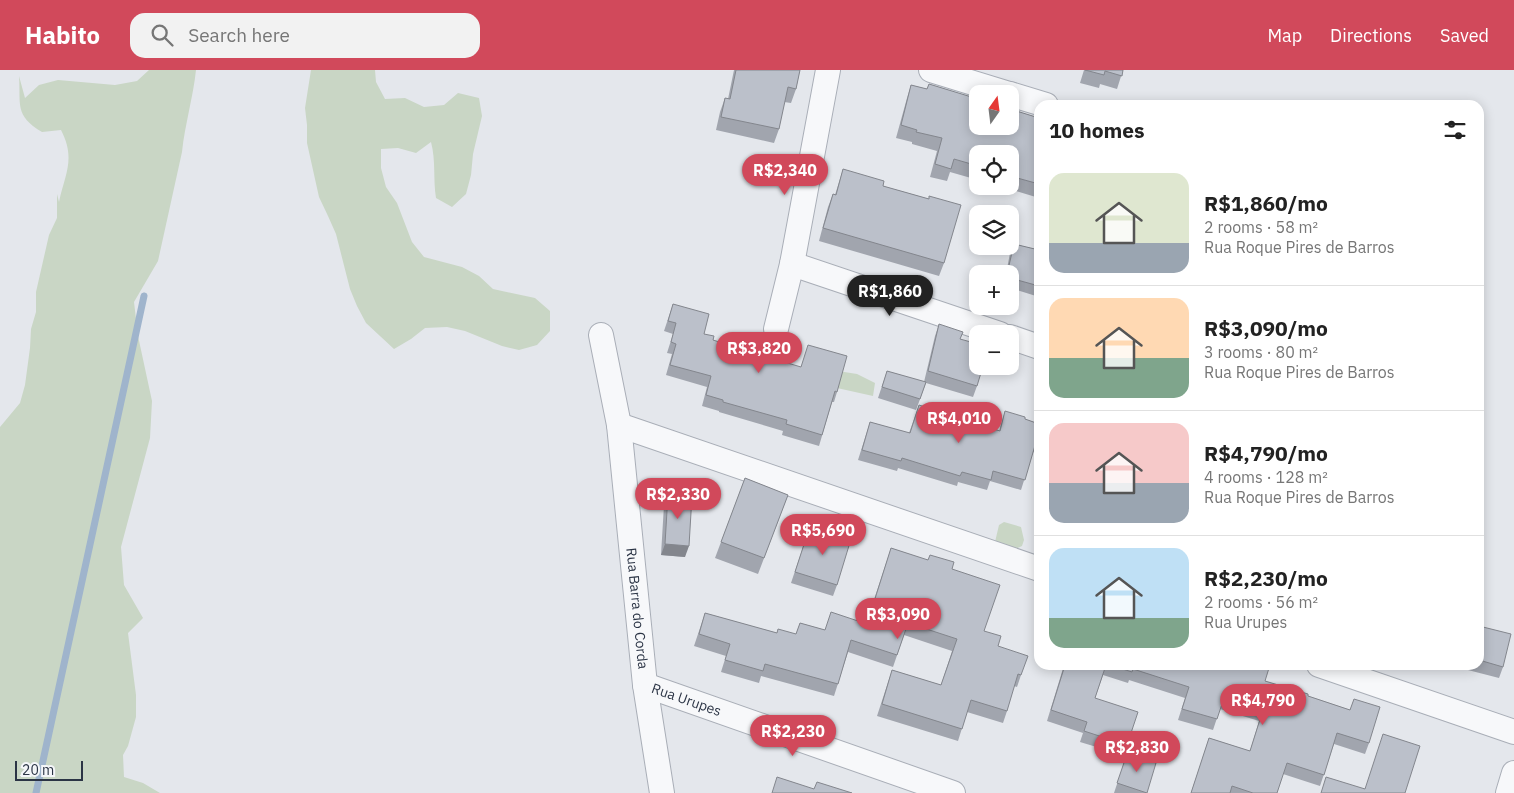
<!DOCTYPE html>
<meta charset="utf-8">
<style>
body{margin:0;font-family:"IBM Plex Sans",sans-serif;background:#f2f2f2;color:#222;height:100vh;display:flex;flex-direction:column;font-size:19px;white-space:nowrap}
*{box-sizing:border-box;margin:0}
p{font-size:16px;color:#767676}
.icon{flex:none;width:28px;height:28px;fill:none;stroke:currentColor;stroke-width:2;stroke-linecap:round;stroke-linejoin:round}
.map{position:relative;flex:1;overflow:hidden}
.sheet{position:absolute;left:1034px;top:30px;width:450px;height:570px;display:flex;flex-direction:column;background:#fff;border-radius:15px;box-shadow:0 2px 12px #0003}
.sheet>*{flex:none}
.needle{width:32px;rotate:14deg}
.fabs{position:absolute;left:969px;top:15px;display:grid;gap:10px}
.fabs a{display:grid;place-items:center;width:50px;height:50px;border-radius:10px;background:#fff;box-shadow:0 2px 12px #0003;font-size:25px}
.scale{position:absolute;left:15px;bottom:12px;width:68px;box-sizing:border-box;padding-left:5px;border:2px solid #2b3445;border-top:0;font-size:14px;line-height:18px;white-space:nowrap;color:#2b3445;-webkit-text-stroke:4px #f4f6f9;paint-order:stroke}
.price{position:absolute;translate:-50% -42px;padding:0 11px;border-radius:18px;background:#d1495b;color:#fff;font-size:16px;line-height:32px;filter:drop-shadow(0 1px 2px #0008)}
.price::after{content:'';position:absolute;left:50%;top:30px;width:15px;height:11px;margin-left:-8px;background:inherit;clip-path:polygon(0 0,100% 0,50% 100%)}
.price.on{background:#222;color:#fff}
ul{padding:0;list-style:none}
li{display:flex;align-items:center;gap:15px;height:125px;padding:0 15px}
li+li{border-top:1px solid #e0e0e0}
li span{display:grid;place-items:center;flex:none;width:140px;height:100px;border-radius:15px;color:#555}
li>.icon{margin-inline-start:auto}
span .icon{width:60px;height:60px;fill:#fffc;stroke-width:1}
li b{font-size:21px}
h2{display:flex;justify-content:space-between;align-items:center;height:60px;padding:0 15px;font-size:21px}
header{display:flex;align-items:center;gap:30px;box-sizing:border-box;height:70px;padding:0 25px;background:#d1495b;color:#fff}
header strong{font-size:24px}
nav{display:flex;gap:28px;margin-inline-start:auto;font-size:18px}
.search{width:350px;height:45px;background:#f2f2f2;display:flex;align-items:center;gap:12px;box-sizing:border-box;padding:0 18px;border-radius:15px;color:#767676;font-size:19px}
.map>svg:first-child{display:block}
.green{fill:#c9d6c5}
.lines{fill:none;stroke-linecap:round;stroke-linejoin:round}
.stream{stroke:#9fb4cc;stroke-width:7}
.street-casing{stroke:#a9aeb7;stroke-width:26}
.street{stroke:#f7f8fa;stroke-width:24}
.wall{fill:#a1a5ae}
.shaded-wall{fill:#83868d}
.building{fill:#bbc0ca;stroke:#83868d}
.labels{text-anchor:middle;stroke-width:4;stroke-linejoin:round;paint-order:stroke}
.street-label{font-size:14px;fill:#2b3445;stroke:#f4f6f9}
</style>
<header>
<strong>Habito</strong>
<div class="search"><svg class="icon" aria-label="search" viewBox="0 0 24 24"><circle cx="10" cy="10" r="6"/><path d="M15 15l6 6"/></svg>Search here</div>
<nav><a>Map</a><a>Directions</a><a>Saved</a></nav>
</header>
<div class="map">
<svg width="1514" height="723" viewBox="0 0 1514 723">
<rect width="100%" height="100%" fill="#e4e7ec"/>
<path class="green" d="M149 0H196C193 28 185 54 182 82L158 191 134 232 138 266 152 331 150 368 121 477 124 515 143 548 128 563 136 625V647L128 676 123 685 124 707 143 713 160 723H0V357L20 333 25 315 30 278 31 259 36 242V222L49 165 57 148V124L59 132C65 104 76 89 61 60L42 62C14 45 21 35 19 6L25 28 39 15 58 10 115 15 137 11Z
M311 0H375L376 12 385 29 405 28 424 37 444 35 458 23 479 28 482 46 473 84 471 105 466 124 452 137 436 128C433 109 436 91 431 72L416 83 398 78 381 79V98L386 117 397 133 412 172 424 187 462 197 479 206 493 219 535 228 550 241V261L537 275 519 280 502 276 465 261 447 257 425 258 411 269 394 279 366 253 357 236 350 219 336 164 328 146 319 127 307 73V55L305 38Z
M838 301 857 304 875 313 873 326 837 318Z
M1004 452 1021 457 1024 470 1022 476 1006 483 995 472 999 455Z"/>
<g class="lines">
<path class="stream" d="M36 723 144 226"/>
<g class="street-casing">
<g id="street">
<path d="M931 0 1009 24"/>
<path d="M1010 24 1046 35"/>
<path d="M792 194 1000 264"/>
<path d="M776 259 792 194 828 0"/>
<path id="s1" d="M601 265 619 355 645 615 662 723"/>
<path d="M1010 267 1039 277"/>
<path d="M619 355 1039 499"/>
<path d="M1319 595 1514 662"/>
<path id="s2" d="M645 615 953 723"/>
<path d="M1508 723 1514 703"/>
</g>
</g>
<use href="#street" class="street"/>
</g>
<path class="wall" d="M734 0H800L796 19 791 33 784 32 779 59 774 73 716 60 720 42 725 28 728 29Z
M1084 0H1123L1117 19 1100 14 1099 18 1080 13Z
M929 14 1039 48V128L999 116H1010V84H978V110L950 102 947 111 930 107 937 81 912 74V72L896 68 907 28 911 15 927 19Z
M843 99 883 116 929 129 944 193 939 206 819 171 828 137 833 124 835 125Z
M1014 174 1039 180V234L1035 233 1036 226 1010 218V204H1006L1010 183Z
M673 234 704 264 713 270 837 322 834 332H832L819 376 782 365 783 361 719 342V341L702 336 707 317 666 305 672 284 667 283 673 264 664 261Z
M939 254 960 269 977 316 973 327 926 313 916 340 878 328 887 301 924 312 935 266Z
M919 335 999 361 1005 341 1025 349 1039 354V384L1033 382 1021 420 990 411 987 420 958 412 957 416 898 398 897 401 858 390 870 352 909 363Z
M745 408 788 425 758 504 715 488Z
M668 424 685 487 661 485 664 435Z
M810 456 837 515 833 526 791 513Z
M891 478 952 499 984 561 1021 605 1017 617 1014 616 1007 641 1003 653 967 642 958 671 877 646 892 600 941 615 952 581 904 565 893 597 848 582 834 626 761 606 759 613 721 602 726 586 694 576 705 543 777 563 796 564 800 553 825 560 866 554Z
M1479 556 1503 597 1499 608 1464 599 1465 595H1479Z
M1063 595H1259L1265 611 1308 626 1350 640 1354 629 1369 673 1365 684 1334 674 1320 716 1283 704 1277 723H1191L1209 668 1250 681 1259 651 1220 639 1213 660 1178 650 1185 628 1129 610 1128 613 1103 605 1095 628 1127 675 1123 685 1080 672 1083 663 1047 651 1064 595Z
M1127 684 1147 723H1114Z"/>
<path class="shaded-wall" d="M665 474 689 476 685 487 661 485Z"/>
<path class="building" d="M736 0H800L796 19 788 17 779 59 721 47 725 28 730 29Z
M1085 0H1123L1122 6 1105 1 1104 5Z
M929 14 978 29V56H1010V39L1039 48V114L1010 106V84H978V96L954 89 951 99 935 94 942 68 916 62 917 60 901 55 911 15 927 19Z
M843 99 884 111 883 116 929 129V126L961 135 944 193 823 158 833 124 836 125Z
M1014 174 1039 180V216L1010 208V204H1007Z
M673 234 709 244 704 264 714 266 713 270 757 284 801 297 808 275 847 286 837 322 835 321 822 365 786 354 787 350 723 332V330L706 325 711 306 670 295 676 274 671 272 676 253 668 251Z
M939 254 963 262 960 269 978 274V296H983L977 316 928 301Z
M887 301 926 312 920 329 882 317Z
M919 335 1000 361 1005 341 1025 347V349L1039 354V372H1036L1025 410 993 401 991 410 962 402 960 406 902 388 901 391 862 380 870 352 910 363Z
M745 408 788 425 764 488 721 472Z
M668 424 692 426 689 476 665 474Z
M810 456 851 469 837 515 795 502Z
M891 478 928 490 930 485 954 492 952 499 1000 515 984 561 1001 566 998 576 1028 586 1021 605 1018 604 1007 641 971 630 962 659 882 634 892 600 941 615 957 569 908 553 897 585 851 570 838 614 765 594 763 601 725 590 730 574 699 564 705 543 777 563 778 559 796 564 800 553 825 560 831 542 867 554Z
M1479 556 1511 564 1503 597 1479 590Z
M1065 595H1106L1095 628 1138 642 1127 675 1084 661 1087 652 1051 640Z
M1110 595H1259L1269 598 1265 611 1308 624V626L1350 640 1354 629 1380 637 1369 673 1337 663 1324 705 1287 693 1277 723H1253L1232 716 1230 723H1191L1209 668 1250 681 1263 640 1224 628 1217 649 1182 639 1189 617 1133 599 1132 602Z
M1383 664 1420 676 1405 723H1321L1326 707 1365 719Z
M1127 684 1156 693 1147 723 1117 713Z
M777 707 814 719 817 712 852 723H772Z"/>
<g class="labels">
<g class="street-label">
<text dy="5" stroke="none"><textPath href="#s1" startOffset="276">Rua Barra do Corda</textPath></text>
<text dy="5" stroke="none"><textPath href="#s2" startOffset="44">Rua Urupes</textPath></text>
</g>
</g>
</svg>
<div class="fabs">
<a><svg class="needle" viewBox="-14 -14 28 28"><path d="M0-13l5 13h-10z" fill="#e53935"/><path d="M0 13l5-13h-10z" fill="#767676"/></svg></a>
<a><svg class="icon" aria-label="locate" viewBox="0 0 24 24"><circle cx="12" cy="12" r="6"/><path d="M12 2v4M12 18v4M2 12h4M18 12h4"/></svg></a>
<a><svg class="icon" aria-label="layers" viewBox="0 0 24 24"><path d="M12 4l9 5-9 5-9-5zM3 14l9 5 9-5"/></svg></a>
<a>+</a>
<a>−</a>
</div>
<div class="scale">20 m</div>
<b class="price" style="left:785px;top:126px">R$2,340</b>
<b class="price on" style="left:890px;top:247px">R$1,860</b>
<b class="price" style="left:759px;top:304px">R$3,820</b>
<b class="price" style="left:959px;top:374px">R$4,010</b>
<b class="price" style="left:678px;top:450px">R$2,330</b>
<b class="price" style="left:823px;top:486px">R$5,690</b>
<b class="price" style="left:898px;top:570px">R$3,090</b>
<b class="price" style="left:1263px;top:656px">R$4,790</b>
<b class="price" style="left:793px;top:687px">R$2,230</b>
<b class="price" style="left:1137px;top:703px">R$2,830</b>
<section class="sheet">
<h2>10 homes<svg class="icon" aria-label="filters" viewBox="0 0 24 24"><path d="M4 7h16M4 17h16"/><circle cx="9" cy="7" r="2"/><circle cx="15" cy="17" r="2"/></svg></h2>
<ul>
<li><span style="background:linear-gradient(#dfe7d0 70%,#9aa5b1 0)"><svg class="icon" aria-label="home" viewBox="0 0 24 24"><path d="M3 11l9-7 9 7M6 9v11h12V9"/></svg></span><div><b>R$1,860/mo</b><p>2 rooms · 58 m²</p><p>Rua Roque Pires de Barros</p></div></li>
<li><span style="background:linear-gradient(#ffd9b3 60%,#7fa58c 0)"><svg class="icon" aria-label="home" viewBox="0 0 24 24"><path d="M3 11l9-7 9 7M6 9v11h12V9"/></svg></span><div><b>R$3,090/mo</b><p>3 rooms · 80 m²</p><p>Rua Roque Pires de Barros</p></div></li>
<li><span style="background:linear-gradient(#f6c9c9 60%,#9aa5b1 0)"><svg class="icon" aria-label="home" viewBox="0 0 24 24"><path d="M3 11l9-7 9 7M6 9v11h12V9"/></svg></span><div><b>R$4,790/mo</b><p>4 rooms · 128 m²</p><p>Rua Roque Pires de Barros</p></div></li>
<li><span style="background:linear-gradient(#bfe0f5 70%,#7fa58c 0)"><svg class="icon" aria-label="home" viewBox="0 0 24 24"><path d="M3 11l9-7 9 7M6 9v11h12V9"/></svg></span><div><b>R$2,230/mo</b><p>2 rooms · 56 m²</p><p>Rua Urupes</p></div></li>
</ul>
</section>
</div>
